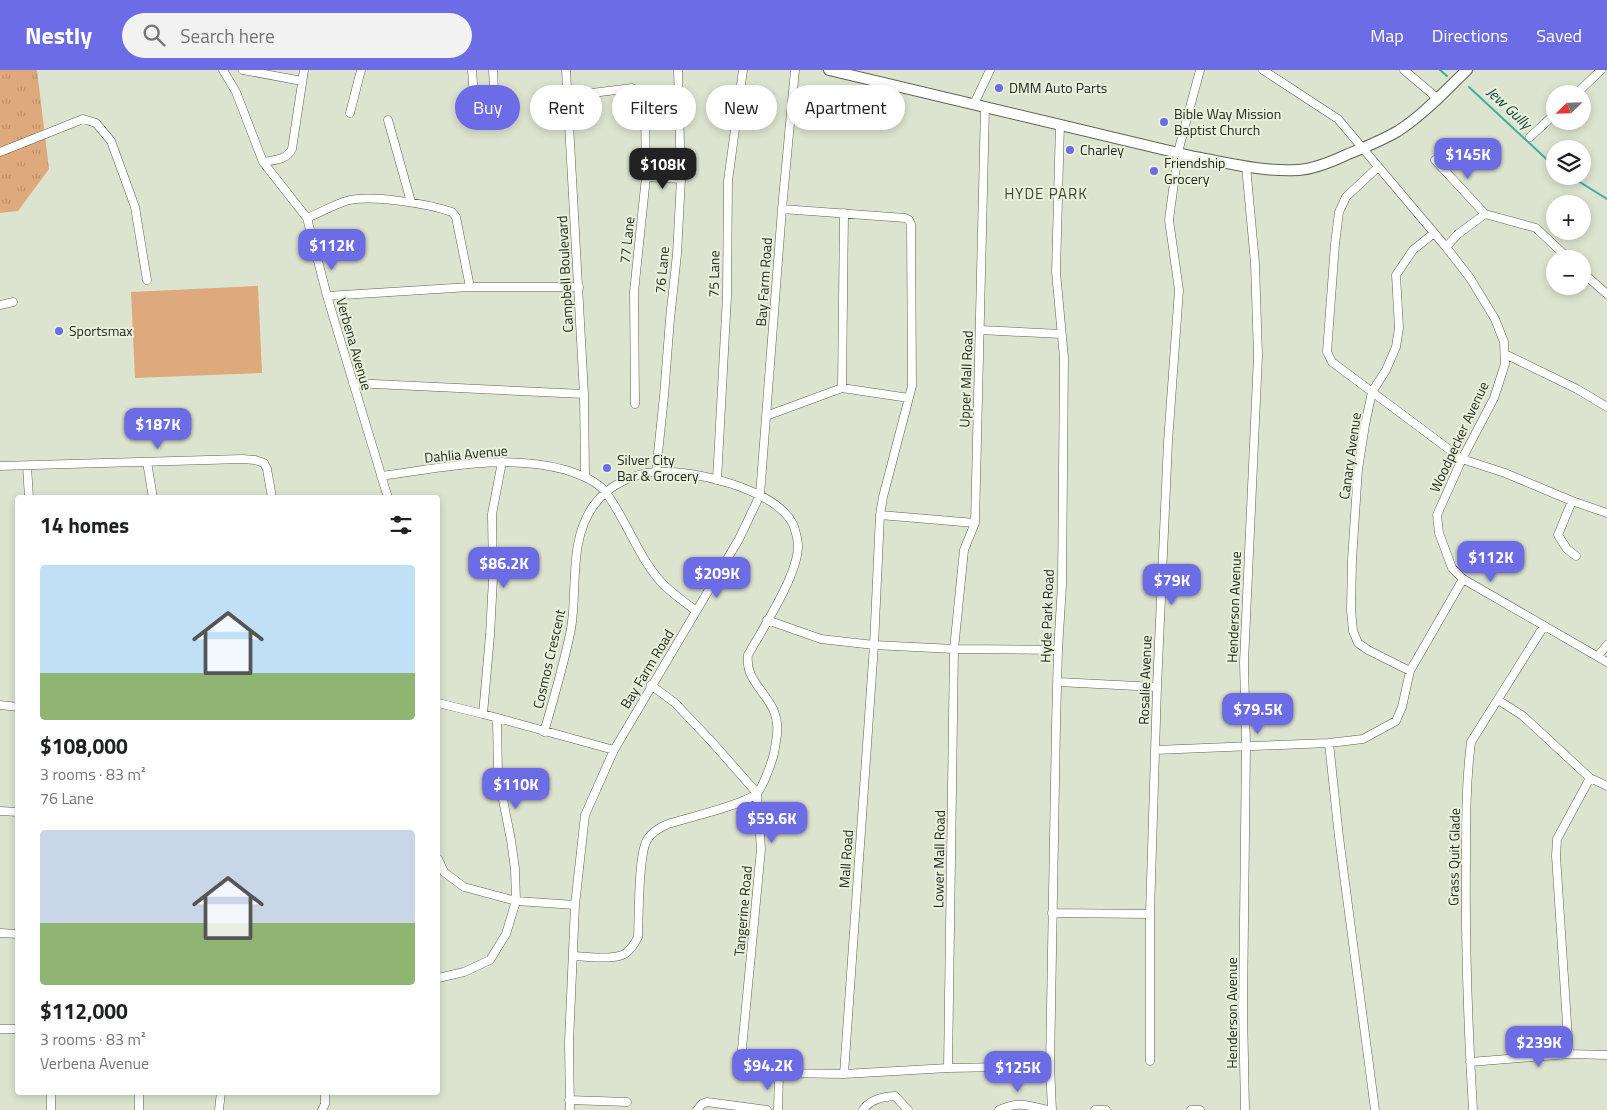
<!DOCTYPE html>
<meta charset="utf-8">
<style>
body{margin:0;font-family:"Titillium Web",sans-serif;background:#f2f2f2;color:#202124;height:100vh;display:flex;flex-direction:column;font-size:19px;white-space:nowrap}
*{box-sizing:border-box;margin:0}
p{font-size:16px;color:#757577}
.icon{flex:none;width:28px;height:28px;fill:none;stroke:currentColor;stroke-width:2;stroke-linecap:round;stroke-linejoin:round}
.map{position:relative;flex:1;overflow:hidden}
.sheet{position:absolute;left:15px;top:425px;width:425px;height:600px;display:flex;flex-direction:column;background:#fff;border-radius:5px;box-shadow:0 2px 8px #0003}
.sheet>*{flex:none}
.top-card{position:absolute;left:455px;top:15px;width:475px;height:45px;display:flex;gap:10px}
.needle{width:32px;rotate:247deg}
.controls{position:absolute;left:1546px;top:15px;display:grid;gap:10px}
.controls a{display:grid;place-items:center;width:45px;height:45px;border-radius:50%;background:#fff;box-shadow:0 2px 8px #0003;font-size:25px}
.price{position:absolute;translate:-50% -42px;padding:0 11px;border-radius:10px;background:#6c6ce6;color:#fff;font-size:16px;line-height:32px;filter:drop-shadow(0 1px 2px #0008)}
.price::after{content:'';position:absolute;left:50%;top:30px;width:15px;height:11px;margin-left:-8px;background:inherit;clip-path:polygon(0 0,100% 0,50% 100%)}
.price.selected{background:#222;color:#fff}
ul{padding:0;list-style:none}
li{display:grid;align-content:center;gap:10px;height:265px;padding:0 25px}
li span{display:grid;place-items:center;height:155px;border-radius:5px;color:#555}
li>.icon{margin-inline-start:auto}
span .icon{width:90px;height:90px;fill:#fffc;stroke-width:1}
li b{font-size:21px}
h2{display:flex;justify-content:space-between;align-items:center;height:60px;padding:0 25px;font-size:21px}
.chip{padding:0 18px;border-radius:22px;background:#fff;box-shadow:0 2px 8px #0003;font-size:18px;line-height:45px}
.chip.selected{background:#6c6ce6;color:#fff}
header{display:flex;align-items:center;gap:30px;box-sizing:border-box;height:70px;padding:0 25px;background:#6c6ce6;color:#fff}
header strong{font-size:24px}
nav{display:flex;gap:28px;margin-inline-start:auto;font-size:18px}
.search{width:350px;height:45px;background:#f2f2f2;display:flex;align-items:center;gap:12px;box-sizing:border-box;padding:0 18px;border-radius:28px;color:#757577;font-size:19px}
.map>svg:first-child{display:block}
.grass{fill:url(#grass-tufts)}
.pitch{fill:#dea97d}
.lines{fill:none;stroke-linecap:round;stroke-linejoin:round}
.stream{stroke:#3ab1a5;stroke-width:2}
.minor-casing{stroke:#5d6352;stroke-width:9}
.major-casing{stroke:#5d6352;stroke-width:12}
.minor{stroke:#fff;stroke-width:8}
.major{stroke:#fff;stroke-width:10}
.poi-dot{fill:#6c6ce6;stroke:#e9f0db;stroke-width:2}
.labels{text-anchor:middle;stroke-width:4;stroke-linejoin:round;paint-order:stroke}
.poi-label{font-size:14px;fill:#252820;stroke:#e9f0db;text-anchor:start}
.street-label{font-size:14px;fill:#252820;stroke:#e9f0db}
.water-label{font-size:15px;font-style:italic;fill:#10443f;stroke:#e9f0db}
.neighbourhood-label{font-size:15px;letter-spacing:1px;fill:#3f4534;stroke:#e9f0db}
</style>
<header>
<strong>Nestly</strong>
<div class="search"><svg class="icon" aria-label="search" viewBox="0 0 24 24"><circle cx="10" cy="10" r="6"/><path d="M15 15l6 6"/></svg>Search here</div>
<nav><a>Map</a><a>Directions</a><a>Saved</a></nav>
</header>
<div class="map">
<svg width="1607" height="1040" viewBox="0 0 1607 1040">
<defs>
<pattern id="grass-tufts" width="24" height="20" patternUnits="userSpaceOnUse" patternTransform="scale(1.25)"><rect width="24" height="20" fill="#dea97d"/><path d="M3 7l-1-3M5 7V3M7 7l1-3M15 17l-1-3M17 17v-4M19 17l1-3" fill="none" stroke="#be916c"/></pattern>
</defs>
<rect width="100%" height="100%" fill="#dce3ce"/>
<path class="grass" d="M0 0H37L49 99 18 141 0 143Z"/>
<path class="pitch" d="M258 216 262 303 135 308 131 222Z"/>
<g class="lines">
<path class="stream" d="M1440 0 1447 6
M1469 17 1555 97
M1570 106 1607 129"/>
<g class="minor-casing">
<path id="minor" d="M223 0 236 22 263 92 307 148 327 226 388 428
M243 0 302 11
M472 0 476 54
M493 0 494 21
M566 0 584 324 585 406
M1263 0 1338 49 1446 177 1470 208 1495 249 1504 272 1505 294 1494 328 1462 389 1437 445 1439 463 1452 498 1463 509 1607 592
M1404 0 1437 28
M1576 24 1601 0
M568 26 632 18 643 26 645 41 646 107 634 222 635 334
M974 34 990 0
M350 43 361 0
M388 50 411 132
M1530 67 1555 44
M0 82 83 49 96 53 111 71 135 137 147 210
M1435 90 1485 144
M263 92C274 90 287 90 292 79L304 0
M1378 97 1346 127 1339 142 1335 174 1327 282 1332 292 1462 389 1505 403 1572 431 1607 443
M646 107 681 109
M782 139 905 148 909 150 911 154 912 316 883 427 880 445 874 575 844 1004
M1485 144 1536 158 1569 189
M307 148C320 143 333 135 346 131 370 124 429 134 452 142L456 147 470 217
M1446 177 1458 164 1485 144
M1582 202 1607 224
M327 226 470 217H579
M0 235 13 232
M980 260 1061 264
M1505 284 1577 319 1607 337
M353 313 584 324
M842 318 844 143
M766 346 842 318 909 328
M147 392 153 428
M0 396 242 389 255 390 264 393 267 399 272 428
M27 396 29 428
M656 402 664 326 670 249 677 184 681 109 678 0
M381 406C442 398 505 383 566 400 581 405 598 411 607 424 627 452 638 486 661 512 671 523 685 532 696 541
M717 410 727 226 728 111 743 0
M1572 431 1558 465 1567 479 1576 486
M880 445 975 453
M767 550 821 569 874 575 954 579 1058 580
M1598 586 1607 575
M1410 601 1368 580 1358 573 1353 561 1351 540 1352 490 1358 399 1365 355 1372 322 1386 300 1396 277 1399 258 1396 205 1413 180 1434 163
M1058 612 1157 617
M651 615 675 633 712 672 757 723 761 779 741 989 743 992 779 1003 844 1004 948 998 1050 996
M1498 630 1523 646 1590 708 1607 716
M438 633 483 644 614 680
M0 635 18 637
M483 644 490 565 493 508 492 444 502 392
M544 662C554 628 564 594 571 559 578 518 568 471 594 435 607 416 634 403 656 402 692 399 775 419 793 454 795 459 798 470 798 476 798 505 763 558 748 585 745 608 763 619 773 639 780 654 777 667 774 683 772 692 764 714 758 722 749 734 686 748 668 754 661 757 651 763 647 770 638 785 639 847 638 867 635 873 631 879 626 883 615 891 586 886 573 886
M1329 673 1339 767 1375 1040
M1155 680 1329 673 1363 669 1396 651 1402 637 1410 601 1463 509
M0 741 18 742
M438 789 444 802 464 817 516 831 515 799 511 770 498 705 497 649
M1052 843 1150 844
M0 863 18 864
M438 908 464 902 490 890 506 864 516 831 575 835
M0 959H18
M1569 984 1556 786 1557 769 1590 708
M1150 991V844L1157 617 1168 372 1179 220 1169 150 1178 82 1200 0
M1470 992 1569 984 1607 985
M948 998 954 579 964 480 975 453 985 37
M569 1030 627 1032
M51 1040V1022
M139 1040V1022
M219 1040 221 1022
M322 1040 325 1034V1022
M570 1040 569 972 575 835 585 745 614 680 739 469 760 425 782 139 795 0
M697 1040 702 1034 707 1032 767 1040
M778 1040 779 1003
M863 1040C870 1029 883 1027 895 1026L908 1040
M999 1040C1017 1031 1028 1035 1047 1040
M1052 1040 1050 996 1056 655 1058 580 1062 515 1064 288 1056 202 1060 54
M1095 1040H1106
M1191 1040H1200
M1245 1040 1243 940 1246 676 1244 592 1258 286 1255 193 1246 96
M1473 1040C1468 957 1465 873 1466 790 1466 750 1466 711 1471 672L1544 556"/>
</g>
<g class="major-casing">
<path id="major" d="M829 0 1195 87C1229 93 1263 102 1298 100 1314 99 1331 92 1346 85 1363 78 1381 71 1398 61 1423 45 1445 21 1467 0"/>
</g>
<use href="#minor" class="minor"/>
<use href="#major" class="major"/>
</g>
<g class="poi-dot">
<circle cx="999" cy="18" r="5"/>
<circle cx="1164" cy="52" r="5"/>
<circle cx="1070" cy="80" r="5"/>
<circle cx="1154" cy="101" r="5"/>
<circle cx="59" cy="261" r="5"/>
<circle cx="607" cy="398" r="5"/>
</g>
<g class="labels">
<g class="poi-label">
<text x="1009" y="23">DMM Auto Parts</text>
<text x="1174" y="49">Bible Way Mission<tspan x="1174" dy="16">Baptist Church</tspan></text>
<text x="1080" y="85">Charley</text>
<text x="1164" y="98">Friendship<tspan x="1164" dy="16">Grocery</tspan></text>
<text x="69" y="266">Sportsmax</text>
<text x="617" y="395">Silver City<tspan x="617" dy="16">Bar &amp; Grocery</tspan></text>
</g>
<g class="street-label">
<text transform="translate(627 170) rotate(-84)" y="5">77 Lane</text>
<text transform="translate(662 200) rotate(-85)" y="5">76 Lane</text>
<text transform="translate(565 204) rotate(-93)" y="5">Campbell Boulevard</text>
<text transform="translate(714 204) rotate(-89)" y="5">75 Lane</text>
<text transform="translate(764 212) rotate(-86)" y="5">Bay Farm Road</text>
<text transform="translate(354 274) rotate(74)" y="5">Verbena Avenue</text>
<text transform="translate(966 309) rotate(-88)" y="5">Upper Mall Road</text>
<text transform="translate(1459 367) rotate(-65)" y="5">Woodpecker Avenue</text>
<text transform="translate(466 384) rotate(-5)" y="5">Dahlia Avenue</text>
<text transform="translate(1350 386) rotate(-82)" y="5">Canary Avenue</text>
<text transform="translate(1234 537) rotate(-88)" y="5">Henderson Avenue</text>
<text transform="translate(1047 546) rotate(-88)" y="5">Hyde Park Road</text>
<text transform="translate(549 589) rotate(-77)" y="5">Cosmos Crescent</text>
<text transform="translate(647 599) rotate(-59)" y="5">Bay Farm Road</text>
<text transform="translate(1145 610) rotate(-88)" y="5">Rosalie Avenue</text>
<text transform="translate(1454 787) rotate(-89)" y="5">Grass Quit Glade</text>
<text transform="translate(846 789) rotate(-86)" y="5">Mall Road</text>
<text transform="translate(939 789) rotate(-89)" y="5">Lower Mall Road</text>
<text transform="translate(743 841) rotate(-85)" y="5">Tangerine Road</text>
<text transform="translate(1232 943) rotate(-90)" y="5">Henderson Avenue</text>
</g>
<g class="water-label">
<text transform="translate(1509 38) rotate(43)" y="5">Jew Gully</text>
</g>
<g class="neighbourhood-label">
<text x="1046" y="129">HYDE PARK</text>
</g>
</g>
</svg>
<div class="controls">
<a><svg class="needle" viewBox="-14 -14 28 28"><path d="M0-13l5 13h-10z" fill="#e53935"/><path d="M0 13l5-13h-10z" fill="#757577"/></svg></a>
<a><svg class="icon" aria-label="layers" viewBox="0 0 24 24"><path d="M12 4l9 5-9 5-9-5zM3 14l9 5 9-5"/></svg></a>
<a>+</a>
<a>−</a>
</div>
<b class="price" style="left:1468px;top:110px">$145K</b>
<b class="price selected" style="left:663px;top:120px">$108K</b>
<b class="price" style="left:332px;top:201px">$112K</b>
<b class="price" style="left:158px;top:380px">$187K</b>
<b class="price" style="left:1491px;top:513px">$112K</b>
<b class="price" style="left:504px;top:519px">$86.2K</b>
<b class="price" style="left:717px;top:529px">$209K</b>
<b class="price" style="left:1172px;top:536px">$79K</b>
<b class="price" style="left:1258px;top:665px">$79.5K</b>
<b class="price" style="left:516px;top:740px">$110K</b>
<b class="price" style="left:772px;top:774px">$59.6K</b>
<b class="price" style="left:1539px;top:998px">$239K</b>
<b class="price" style="left:768px;top:1021px">$94.2K</b>
<b class="price" style="left:1018px;top:1023px">$125K</b>
<div class="top-card">
<a class="chip selected">Buy</a>
<a class="chip">Rent</a>
<a class="chip">Filters</a>
<a class="chip">New</a>
<a class="chip">Apartment</a>
</div>
<section class="sheet">
<h2>14 homes<svg class="icon" aria-label="filters" viewBox="0 0 24 24"><path d="M4 7h16M4 17h16"/><circle cx="9" cy="7" r="2"/><circle cx="15" cy="17" r="2"/></svg></h2>
<ul>
<li><span style="background:linear-gradient(#bfe0f5 70%,#8fb573 0)"><svg class="icon" aria-label="home" viewBox="0 0 24 24"><path d="M3 11l9-7 9 7M6 9v11h12V9"/></svg></span><div><b>$108,000</b><p>3 rooms · 83 m²</p><p>76 Lane</p></div></li>
<li><span style="background:linear-gradient(#c9d6e8 60%,#8fb573 0)"><svg class="icon" aria-label="home" viewBox="0 0 24 24"><path d="M3 11l9-7 9 7M6 9v11h12V9"/></svg></span><div><b>$112,000</b><p>3 rooms · 83 m²</p><p>Verbena Avenue</p></div></li>
</ul>
</section>
</div>
